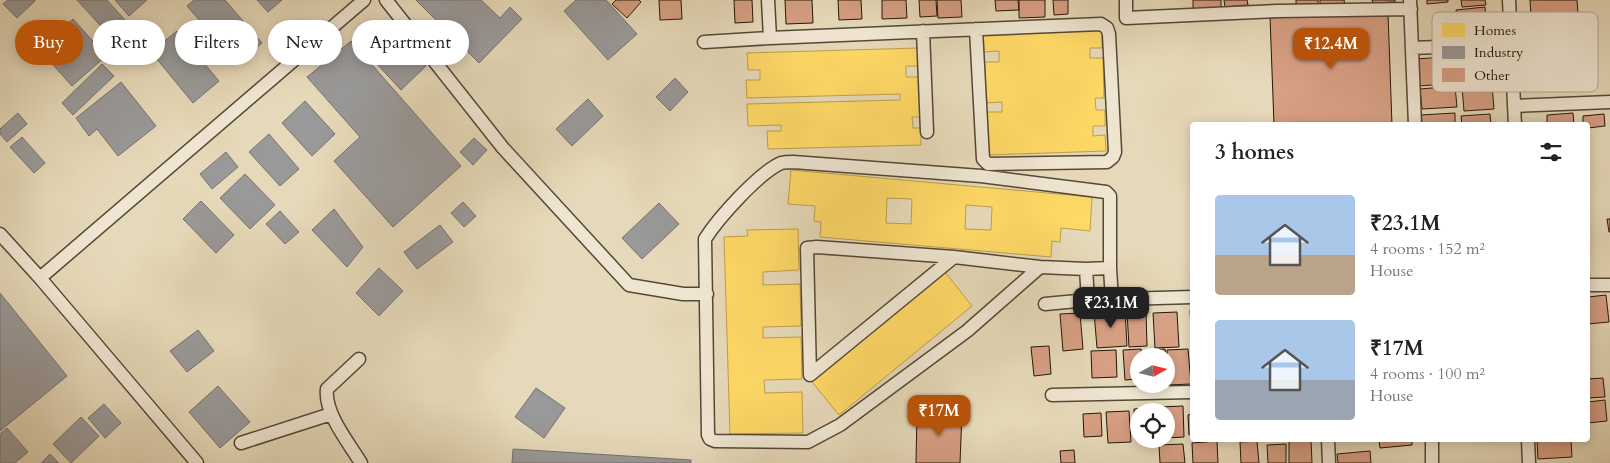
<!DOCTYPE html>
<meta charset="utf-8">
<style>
body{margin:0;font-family:Cardo,serif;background:#f6f6f6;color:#222;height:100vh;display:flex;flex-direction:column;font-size:19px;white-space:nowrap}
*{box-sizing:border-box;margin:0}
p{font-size:16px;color:#767676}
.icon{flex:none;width:28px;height:28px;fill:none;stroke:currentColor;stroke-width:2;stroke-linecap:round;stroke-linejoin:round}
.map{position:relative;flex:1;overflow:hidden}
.drawer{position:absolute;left:1190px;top:122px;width:400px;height:320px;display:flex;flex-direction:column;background:#fff;border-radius:5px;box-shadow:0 2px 12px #0003}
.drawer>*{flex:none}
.hud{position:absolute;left:15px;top:20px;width:475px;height:45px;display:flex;gap:10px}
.needle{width:32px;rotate:82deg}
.buttons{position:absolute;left:1130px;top:348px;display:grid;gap:10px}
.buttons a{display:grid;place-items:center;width:45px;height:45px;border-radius:50%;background:#fff;box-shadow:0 2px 12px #0003;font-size:25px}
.price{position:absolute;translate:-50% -42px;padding:0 11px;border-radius:10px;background:#b45309;color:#fff;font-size:16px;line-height:32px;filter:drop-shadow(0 1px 2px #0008)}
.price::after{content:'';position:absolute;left:50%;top:30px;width:15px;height:11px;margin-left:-8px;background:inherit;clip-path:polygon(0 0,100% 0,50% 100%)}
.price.selected{background:#222;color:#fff}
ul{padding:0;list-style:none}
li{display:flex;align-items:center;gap:15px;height:125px;padding:0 25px}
li span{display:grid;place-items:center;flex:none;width:140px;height:100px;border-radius:5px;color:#555}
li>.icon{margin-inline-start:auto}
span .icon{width:60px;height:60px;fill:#fffc;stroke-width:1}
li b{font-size:21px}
h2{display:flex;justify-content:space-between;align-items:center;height:60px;padding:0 25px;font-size:21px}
.tag{padding:0 18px;border-radius:22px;background:#fff;box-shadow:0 2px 12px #0003;font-size:18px;line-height:45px}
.tag.selected{background:#b45309;color:#fff}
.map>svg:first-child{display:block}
.homes{fill:#ffd966;stroke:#bd9f4a;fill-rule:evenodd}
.industry{fill:#999;stroke:#76726e}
.building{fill:#d79f83;stroke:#24170a}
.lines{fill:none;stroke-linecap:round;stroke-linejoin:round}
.minor-casing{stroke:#544836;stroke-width:15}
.minor{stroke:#efe6d2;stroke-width:12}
.key{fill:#efe6d2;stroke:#b2a896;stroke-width:1}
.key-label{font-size:14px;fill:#24170a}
</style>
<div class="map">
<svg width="1610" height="463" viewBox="0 0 1610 463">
<rect width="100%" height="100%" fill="#e6d9b9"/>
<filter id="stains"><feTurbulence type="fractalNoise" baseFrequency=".004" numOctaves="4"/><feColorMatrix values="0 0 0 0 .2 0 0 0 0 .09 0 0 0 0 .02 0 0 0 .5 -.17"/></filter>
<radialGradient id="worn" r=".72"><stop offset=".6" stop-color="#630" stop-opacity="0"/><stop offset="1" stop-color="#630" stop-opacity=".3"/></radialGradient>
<path class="homes" d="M1102 30V48H1090V58H1103L1104 98H1095L1096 110H1105V126H1093V136L1105 135 1106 151 987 155 986 112H1002V102L985 103 984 62H999V51L984 52 983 34Z
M918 48 919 66H906V77H919L920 117H912L913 128H921V145L768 149 767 131H781V125L748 126 747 104 900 100V94L747 98 746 80H760V70H748L747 53Z
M791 170 1092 197 1090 231 1061 228 1060 242 1052 241 1051 257 820 237 821 222 814 221 815 206 788 204ZM887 198 912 199 911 224 886 223ZM966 205 992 207 991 230 965 229Z
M798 229 799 270 763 272V285L800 284 801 326 763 327V338L801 337 802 379 764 380 765 393 802 392 803 433 730 434 724 237 748 236 747 230Z
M945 272 972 306 839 415 812 382Z"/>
<path class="industry" d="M8 0H35V1L17 18 3 4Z
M77 0H107L125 20 109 35Z
M115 0H147L129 16Z
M194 0H225L262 43 237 64 187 6Z
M257 0H282L268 12Z
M416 0H481L500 18 510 7 522 19 479 63Z
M576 0H606L637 34 608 60 564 11Z
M73 19 106 56 72 86 39 49Z
M390 27 426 66 401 90 365 51Z
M177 31 219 81 193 103 151 52Z
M351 41 461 166 393 227 334 161 360 137 307 77Z
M102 64 114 76 73 115 62 103Z
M675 78 688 92 670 111 656 97Z
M121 82 156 126 118 156 97 129 89 136 76 118Z
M588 99 603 116 572 146 556 129Z
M305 101 335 134 312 156 282 123Z
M18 113 27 124 7 142 0 134V129Z
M269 134 299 169 280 186 249 152Z
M22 137 45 163 34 173 10 147Z
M474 138 487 150 473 165 460 152Z
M226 152 238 167 212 189 200 174Z
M245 174 275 205 250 229 220 198Z
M201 201 234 235 216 253 183 219Z
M463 202 476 216 464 227 451 213Z
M659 203 679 224 642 259 622 238Z
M334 209 363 247 347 267 312 230Z
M280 211 299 232 285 244 266 224Z
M440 225 453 242 417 269 404 252Z
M379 268 403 291 379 316 356 293Z
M0 293 67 376 0 431Z
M198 330 214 351 187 372 170 351Z
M218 386 250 422 220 448 189 412Z
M536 388 565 408 544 438 515 417Z
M104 404 121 423 105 438 88 418Z
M81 417 99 436 71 463 53 444Z
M7 428 28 452 15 463H0V434Z
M513 449 691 460V463H512Z
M50 454 59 463H41Z"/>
<path class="building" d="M616 0H639L641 2 627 18 612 4Z
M659 0H681L682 19 660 20Z
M734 0H752L753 22 735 23Z
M785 0H812L813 23 786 24Z
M838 0H861L862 19 839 20Z
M882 0H906L907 18 882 19Z
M919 0H936L937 16 920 17Z
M937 0H961L962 17 938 18Z
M995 0H1018L1019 10 996 11Z
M1019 0H1045V17L1019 18Z
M1053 0H1068V14L1054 15Z
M1193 0H1221V8L1193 10Z
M1224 0H1247L1248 5 1225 7Z
M1296 0H1318V7L1296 8Z
M1320 0H1344L1345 5 1320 6Z
M1372 0H1395V2L1373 3Z
M1427 0H1448V2L1427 4Z
M1461 0H1485L1486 5 1462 7Z
M1530 0H1577L1578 13 1531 16Z
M1485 7 1487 28 1458 30 1456 10Z
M1388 13 1392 125H1274L1270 17Z
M1458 56 1460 83 1418 86 1416 59Z
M1492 85 1494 109 1464 111 1462 87Z
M1455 86 1457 107 1422 109 1420 89Z
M1455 113V125H1422L1421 115Z
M1573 113 1574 125H1547V115Z
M1490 114 1491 125H1462L1461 116Z
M1604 114 1605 126 1588 128V125H1583V116Z
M1607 219H1610V232H1609Z
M1606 295 1609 322 1588 324V297Z
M1125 310 1127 346 1097 348 1094 312Z
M1190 310H1192V347Z
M1146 311 1147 346 1129 347 1127 312Z
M1177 312 1179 347 1155 348 1153 313Z
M1080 313 1083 349 1063 351 1060 314Z
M1049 346 1051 374 1034 376 1031 347Z
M1141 349 1142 356H1139V379L1125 380 1123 350Z
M1165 349 1166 356H1146V350Z
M1188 349 1191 384 1169 385 1167 350Z
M1116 350 1117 377 1092 378 1091 351Z
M1603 378 1605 397 1588 398V379Z
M1605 400 1607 421 1588 423V402Z
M1183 406 1184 437 1166 438V411H1159V407Z
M1152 408V411H1139V439H1135L1134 409Z
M917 411 962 412 960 463H916Z
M1129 411 1131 442 1108 443 1106 412Z
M1101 413 1102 436 1084 437 1083 414Z
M1192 414V434L1189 435 1188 415Z
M1289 440H1311L1312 463H1289Z
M1379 440H1412V445L1380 448Z
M1537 440H1571L1572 457 1538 459Z
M1217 441 1218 463H1193L1192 443Z
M1257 441 1259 463H1241L1240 442Z
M1183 444 1185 463H1160L1159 445Z
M1286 444V463H1268L1267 445Z
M1074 450 1075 463H1061L1060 451Z
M1370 451 1371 463H1338L1337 454Z"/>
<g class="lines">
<g class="minor-casing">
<path id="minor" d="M386 0 503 148 629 285 683 294H707
M768 0 770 38
M1126 0V18L1278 11 1411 9
M1410 0 1415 125
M1509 0 1515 125
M923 31 927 132
M704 42 770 38 1101 24 1107 28 1109 34 1115 152 1113 157 1107 162 988 164 983 159 976 29
M1412 48 1511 44
M1514 106 1610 102
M0 234 40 278 197 463
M954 257 810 375 807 248 817 247 954 257 1040 267 1086 269 1088 300
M1040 267 967 331 840 425 808 442 715 441 710 439 708 435 705 239C719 217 759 173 781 163 785 162 789 162 793 162L981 176 1106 192 1110 196V268L1086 269
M1110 268 1112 300
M40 278 364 0
M1588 285H1610
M1045 304 1088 300 1192 297
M359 359 327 389C324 413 349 443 361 463
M1052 395 1192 392
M1328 440 1329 463
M1432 440V463
M1528 440 1529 463
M241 443 331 414"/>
</g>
<use href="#minor" class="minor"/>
</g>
<rect x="1432" y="12" width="166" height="80" rx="8" class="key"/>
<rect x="1442" y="23" width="23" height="14" fill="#ffd966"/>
<rect x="1442" y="46" width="23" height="13" fill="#999"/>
<rect x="1442" y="68" width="23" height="14" fill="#d79f83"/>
<g class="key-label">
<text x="1474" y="35">Homes</text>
<text x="1474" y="57">Industry</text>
<text x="1474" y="80">Other</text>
</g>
<rect width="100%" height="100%" filter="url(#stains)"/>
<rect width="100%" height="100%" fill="url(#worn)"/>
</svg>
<div class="buttons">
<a><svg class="needle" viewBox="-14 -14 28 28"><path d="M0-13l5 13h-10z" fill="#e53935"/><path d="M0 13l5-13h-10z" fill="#767676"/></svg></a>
<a><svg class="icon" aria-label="locate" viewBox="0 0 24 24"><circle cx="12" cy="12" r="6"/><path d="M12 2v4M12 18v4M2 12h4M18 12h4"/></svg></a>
</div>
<b class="price" style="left:1331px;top:70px">₹12.4M</b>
<b class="price selected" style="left:1111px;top:329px">₹23.1M</b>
<b class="price" style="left:939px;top:437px">₹17M</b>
<div class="hud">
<a class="tag selected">Buy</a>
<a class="tag">Rent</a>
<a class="tag">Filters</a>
<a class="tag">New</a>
<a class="tag">Apartment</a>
</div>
<section class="drawer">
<h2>3 homes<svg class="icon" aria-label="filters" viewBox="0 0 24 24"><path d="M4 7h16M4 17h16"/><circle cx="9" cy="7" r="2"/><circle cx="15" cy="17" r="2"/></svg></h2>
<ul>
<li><span style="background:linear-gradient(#a9c7e8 60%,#b9a48a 0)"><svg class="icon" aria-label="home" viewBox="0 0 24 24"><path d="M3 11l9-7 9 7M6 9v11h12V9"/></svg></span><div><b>₹23.1M</b><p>4 rooms · 152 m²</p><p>House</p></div></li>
<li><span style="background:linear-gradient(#a9c7e8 60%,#9aa5b1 0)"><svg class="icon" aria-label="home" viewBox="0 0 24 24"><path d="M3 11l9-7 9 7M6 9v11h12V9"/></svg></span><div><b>₹17M</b><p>4 rooms · 100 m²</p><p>House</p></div></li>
</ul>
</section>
</div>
